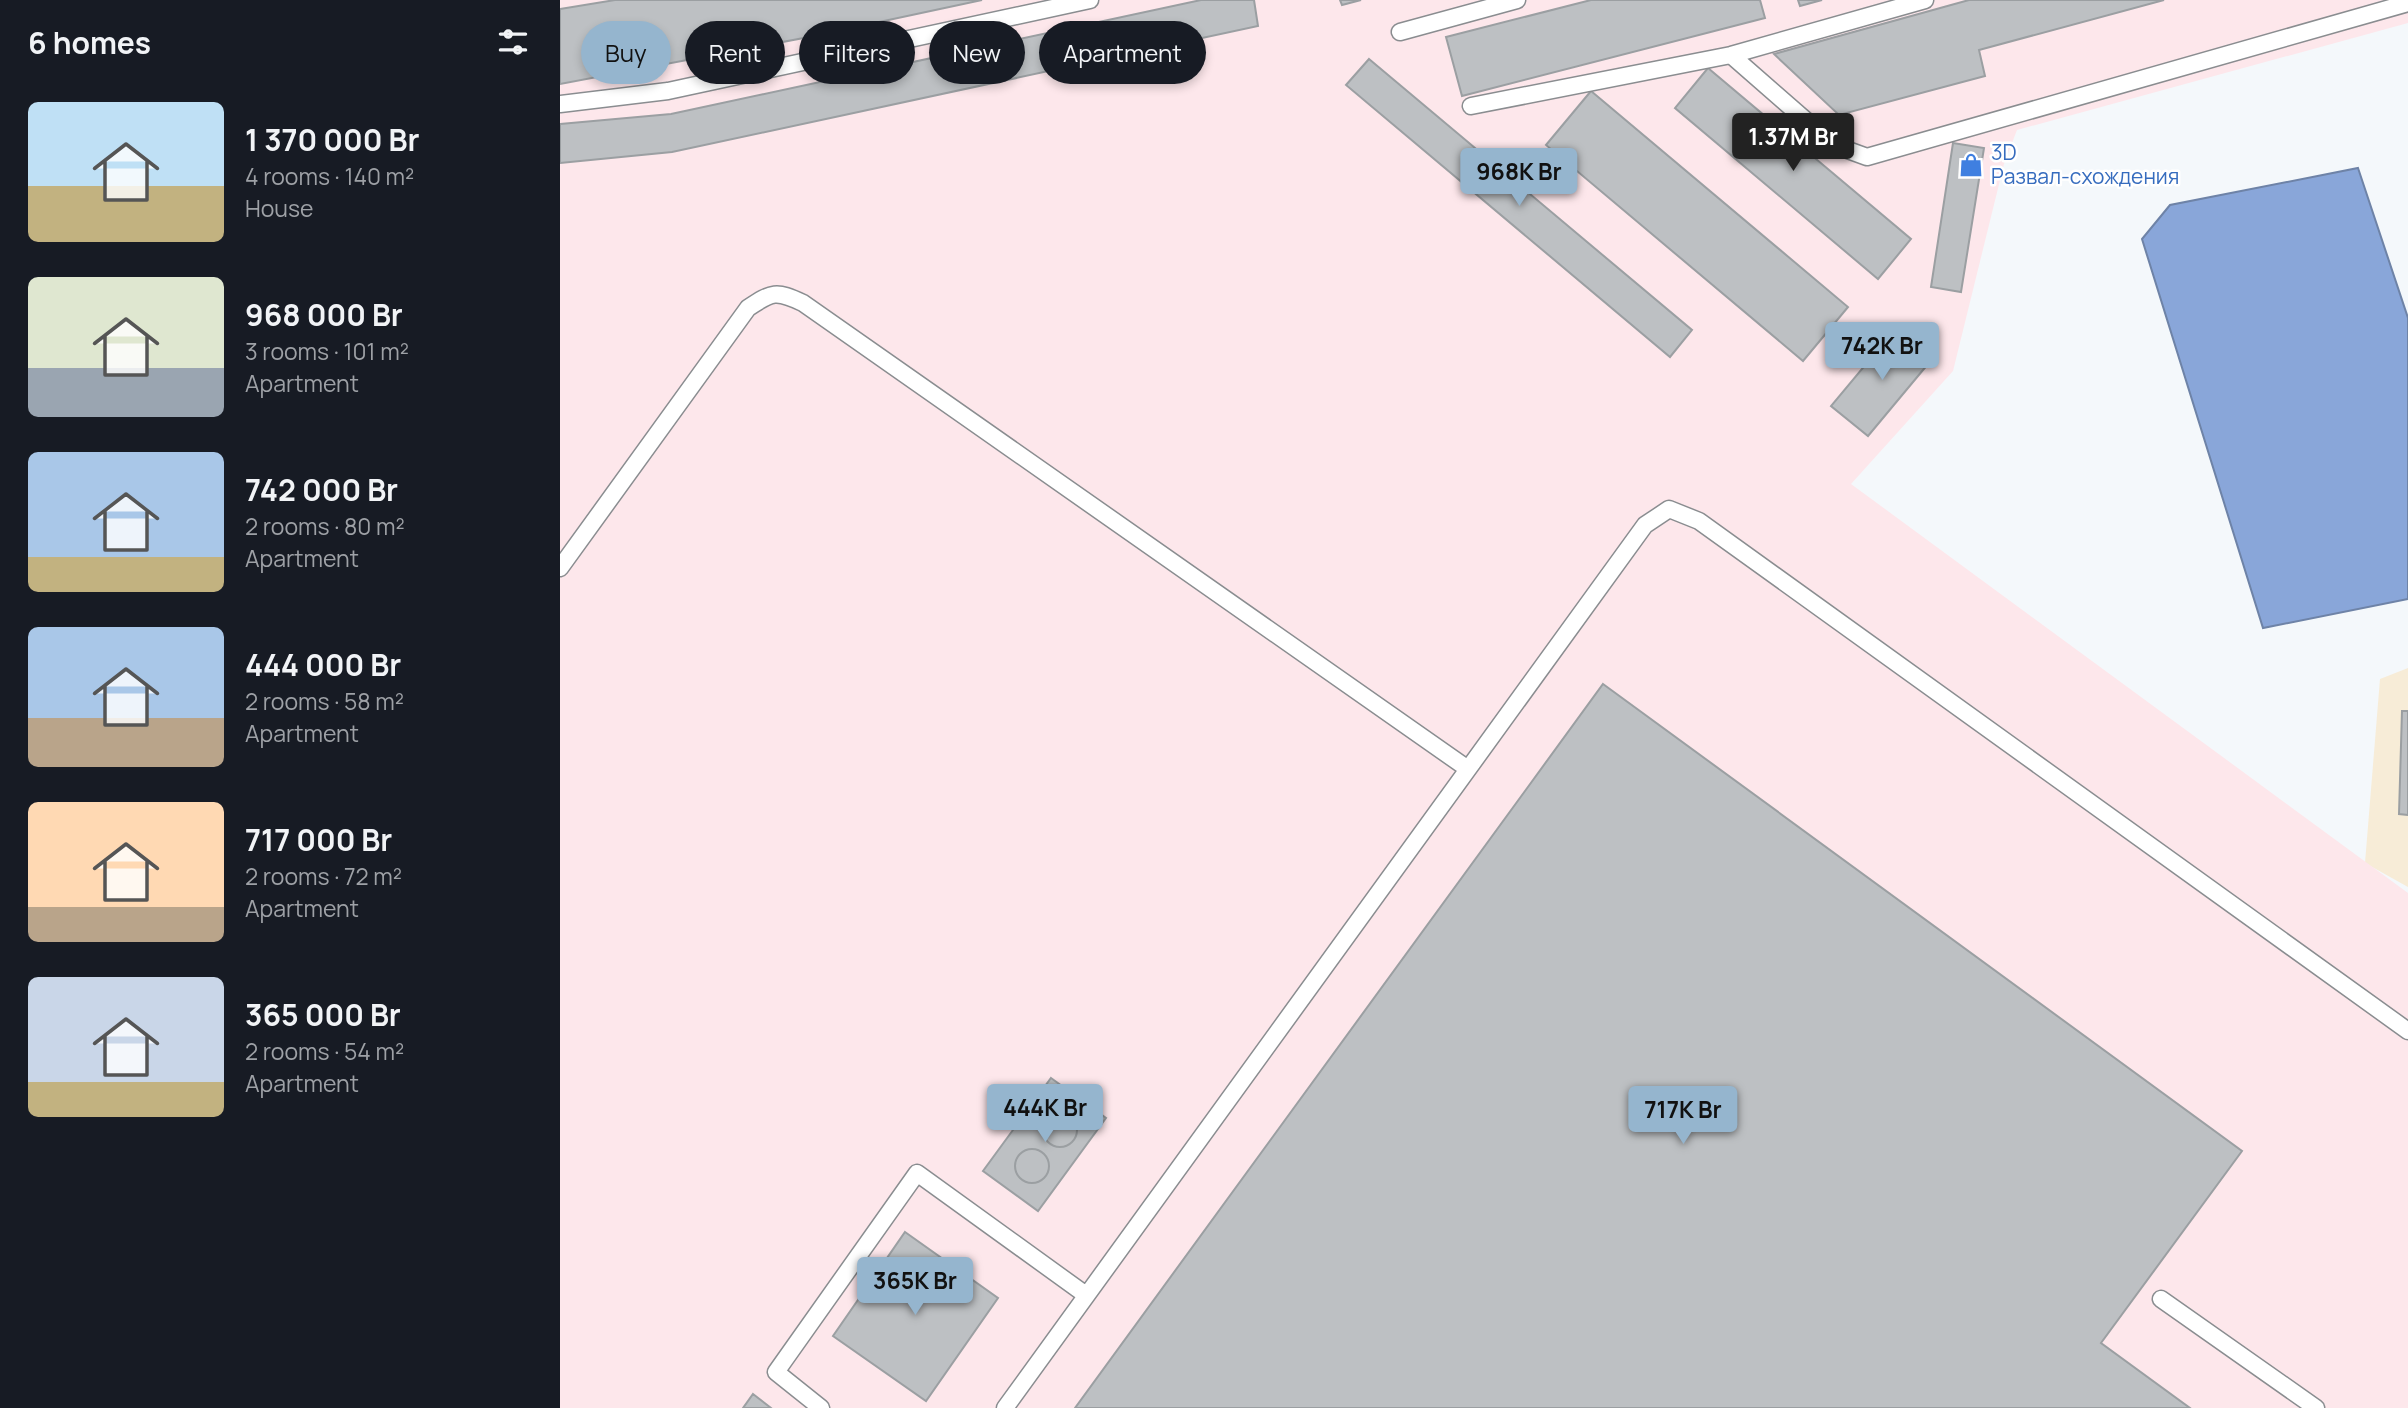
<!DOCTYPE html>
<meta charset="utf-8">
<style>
body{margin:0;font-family:Manrope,sans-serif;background:#242831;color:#f1f3f6;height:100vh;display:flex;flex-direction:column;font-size:26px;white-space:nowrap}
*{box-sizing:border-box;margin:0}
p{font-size:23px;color:#9ea1a6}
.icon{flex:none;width:38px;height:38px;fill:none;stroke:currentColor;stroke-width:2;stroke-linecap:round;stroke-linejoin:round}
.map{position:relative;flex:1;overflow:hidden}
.side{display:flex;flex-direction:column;background:#171b24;width:560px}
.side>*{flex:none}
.guide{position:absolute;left:21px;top:21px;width:665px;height:63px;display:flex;gap:14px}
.price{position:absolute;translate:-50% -60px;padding:0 16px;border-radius:7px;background:#95b5ce;color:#111;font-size:23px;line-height:46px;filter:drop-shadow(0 2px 4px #0008)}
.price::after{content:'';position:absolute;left:50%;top:42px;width:21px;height:16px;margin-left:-10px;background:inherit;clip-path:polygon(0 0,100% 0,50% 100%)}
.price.on{background:#222;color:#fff}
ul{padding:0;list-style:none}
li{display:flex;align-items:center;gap:21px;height:175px;padding:0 28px}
li span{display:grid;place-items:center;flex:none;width:196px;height:140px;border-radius:10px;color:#555}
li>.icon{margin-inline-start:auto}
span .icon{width:84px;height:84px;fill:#fffc;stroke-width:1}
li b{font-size:30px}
h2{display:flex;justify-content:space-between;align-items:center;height:84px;padding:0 28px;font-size:30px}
.chip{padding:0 24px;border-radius:32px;background:#171b24;box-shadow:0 4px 10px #0003;font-size:24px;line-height:63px}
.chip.on{background:#95b5ce;color:#111}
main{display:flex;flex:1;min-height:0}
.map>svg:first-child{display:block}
.commercial{fill:#f7ecd7}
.industrial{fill:#fde7eb}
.water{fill:#89a6d9;stroke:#6e83a7;stroke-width:2}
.building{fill:#bdc0c3;stroke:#9b9fa2;stroke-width:2}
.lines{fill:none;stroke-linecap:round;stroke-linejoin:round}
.service-casing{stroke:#8a8d90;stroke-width:19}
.service{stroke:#fff;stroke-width:16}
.labels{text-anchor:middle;stroke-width:5;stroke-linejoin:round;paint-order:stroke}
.shop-label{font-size:21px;fill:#366cbe;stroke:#fff;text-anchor:start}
</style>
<main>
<section class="side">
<h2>6 homes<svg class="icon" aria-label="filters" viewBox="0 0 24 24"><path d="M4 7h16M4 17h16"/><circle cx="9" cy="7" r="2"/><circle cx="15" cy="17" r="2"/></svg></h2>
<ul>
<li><span style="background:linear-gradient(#bfe0f5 60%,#c2b280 0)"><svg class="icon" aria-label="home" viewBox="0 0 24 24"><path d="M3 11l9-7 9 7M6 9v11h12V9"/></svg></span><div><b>1 370 000 Br</b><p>4 rooms · 140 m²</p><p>House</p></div></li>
<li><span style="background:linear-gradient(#dfe7d0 65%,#9aa5b1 0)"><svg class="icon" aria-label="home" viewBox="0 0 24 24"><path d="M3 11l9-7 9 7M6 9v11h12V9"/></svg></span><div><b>968 000 Br</b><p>3 rooms · 101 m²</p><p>Apartment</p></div></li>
<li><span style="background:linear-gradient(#a9c7e8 75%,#c2b280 0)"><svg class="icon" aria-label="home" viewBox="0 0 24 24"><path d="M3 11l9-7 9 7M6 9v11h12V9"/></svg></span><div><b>742 000 Br</b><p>2 rooms · 80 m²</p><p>Apartment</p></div></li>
<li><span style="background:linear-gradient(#a9c7e8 65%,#b9a48a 0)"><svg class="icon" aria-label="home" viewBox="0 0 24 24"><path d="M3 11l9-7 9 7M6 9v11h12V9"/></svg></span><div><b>444 000 Br</b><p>2 rooms · 58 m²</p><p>Apartment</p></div></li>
<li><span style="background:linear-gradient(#ffd9b3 75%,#b9a48a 0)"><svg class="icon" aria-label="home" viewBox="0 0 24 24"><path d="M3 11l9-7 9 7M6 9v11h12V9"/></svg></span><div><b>717 000 Br</b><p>2 rooms · 72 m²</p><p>Apartment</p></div></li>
<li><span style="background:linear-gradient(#c9d6e8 75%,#c2b280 0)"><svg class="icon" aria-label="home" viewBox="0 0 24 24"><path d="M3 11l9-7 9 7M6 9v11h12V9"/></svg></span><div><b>365 000 Br</b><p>2 rooms · 54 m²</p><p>Apartment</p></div></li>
</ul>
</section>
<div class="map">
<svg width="1848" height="1408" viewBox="0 0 1848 1408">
<rect width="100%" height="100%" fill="#f4f8fb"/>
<path class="commercial" d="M1848 668V887L1805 863 1820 679Z"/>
<path class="industrial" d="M0 0H1848V23L1457 130 1444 164 1393 371 1291 484 1848 893V1408H0Z"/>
<path class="water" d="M1798 168 1848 318V599L1703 628 1582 239 1610 205Z"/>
<path class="building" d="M55 0H422L249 37 0 84V9Z
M641 0H694L698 26 112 152 0 163V124L111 114Z
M780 0H801L782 5Z
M1031 0H1200L1205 18 902 96 886 37Z
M1238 0H1262L1240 6Z
M1409 0H1604L1419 50 1425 76 1279 115 1214 54Z
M809 59 1132 330 1110 357 786 85Z
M1148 68 1351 239 1318 279 1115 108Z
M1031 91 1288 307 1243 361 986 145Z
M1393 143 1424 148 1401 292 1371 287Z
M1337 327 1373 358 1308 436 1271 406Z
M1043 684 1682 1151 1541 1343 1630 1408H515Z
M1842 711H1848V815L1839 814Z
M491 1078 546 1118 478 1211 423 1171Z
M483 1130a17 17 0 1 1 34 0a17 17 0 1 1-34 0Z
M455 1166a17 17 0 1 1 34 0a17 17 0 1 1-34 0Z
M345 1232 438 1298 366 1401 273 1336Z
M193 1394 211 1408H183Z"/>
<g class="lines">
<g class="service-casing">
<path id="service" d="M840 32 957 0
M1171 55 1274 145 1307 157 1848 3
M0 104 108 91 530 0
M911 106 1171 55 1365 0
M0 568 188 308C212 292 216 290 243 303L908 769
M1601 1299 1756 1408
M261 1408 216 1372 357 1173 526 1295
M445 1408 1085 525 1109 509 1139 521 1848 1031"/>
</g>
<use href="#service" class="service"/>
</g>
<defs>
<g id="shop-bare" transform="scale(1.89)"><path d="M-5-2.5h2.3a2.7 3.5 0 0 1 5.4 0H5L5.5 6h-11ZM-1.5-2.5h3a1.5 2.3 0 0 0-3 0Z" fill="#3f7fe0" stroke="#fff" stroke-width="2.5" paint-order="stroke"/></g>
</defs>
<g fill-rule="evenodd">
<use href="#shop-bare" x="1411" y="165"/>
</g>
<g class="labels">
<g class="shop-label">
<text x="1431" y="160">3D<tspan x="1431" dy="24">Развал-схождения</tspan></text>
</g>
</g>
</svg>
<b class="price on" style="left:1233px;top:173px">1.37M Br</b>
<b class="price" style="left:959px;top:208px">968K Br</b>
<b class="price" style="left:1322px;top:382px">742K Br</b>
<b class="price" style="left:485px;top:1144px">444K Br</b>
<b class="price" style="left:1123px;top:1146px">717K Br</b>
<b class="price" style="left:355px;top:1317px">365K Br</b>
<div class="guide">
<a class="chip on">Buy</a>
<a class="chip">Rent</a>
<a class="chip">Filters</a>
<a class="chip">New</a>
<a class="chip">Apartment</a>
</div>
</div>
</main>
